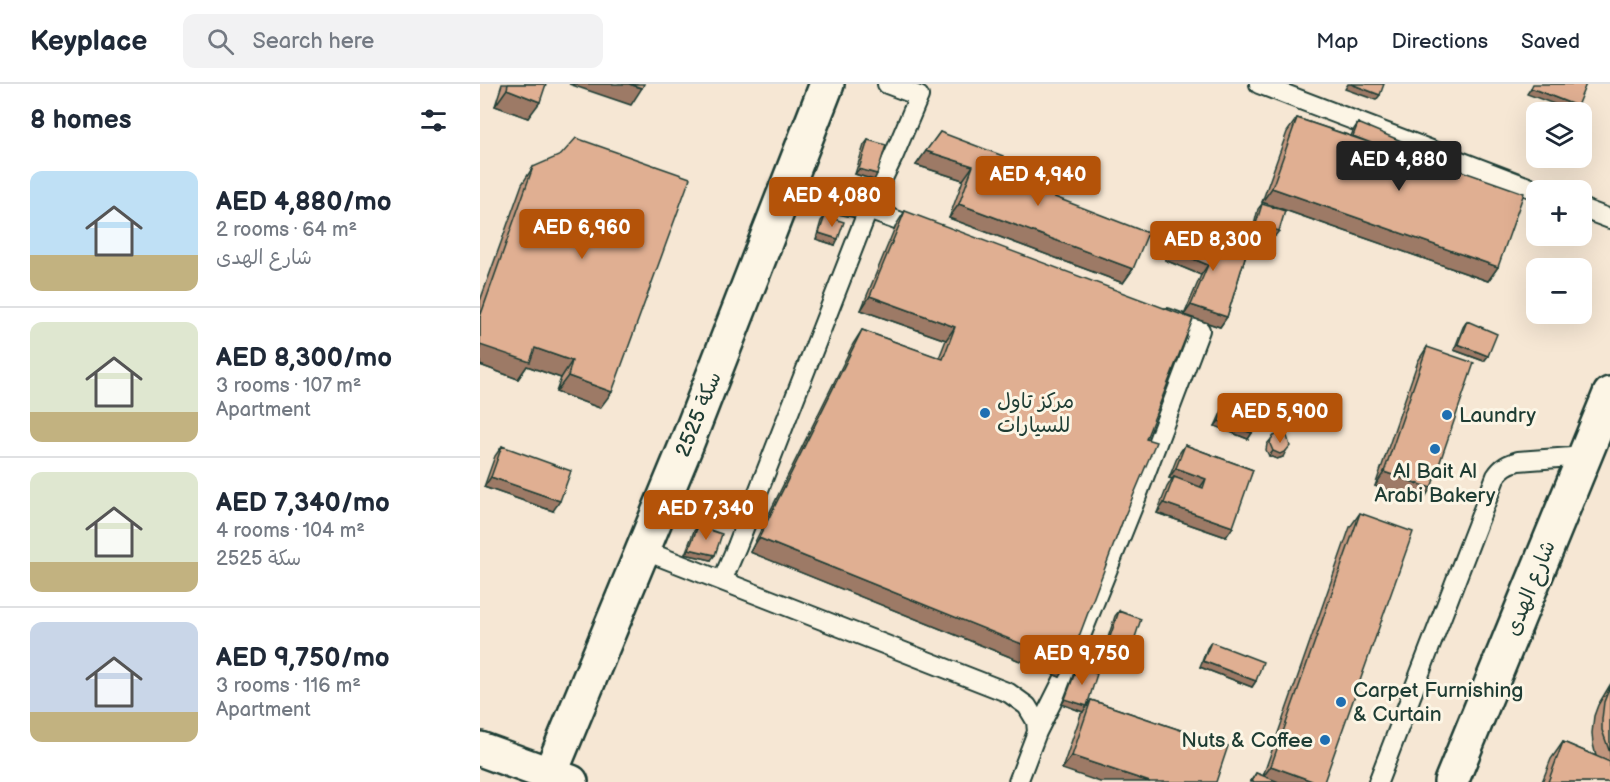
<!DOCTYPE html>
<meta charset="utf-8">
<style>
body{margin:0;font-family:"Balsamiq Sans","Playpen Sans Arabic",sans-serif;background:#f2f2f3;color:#1f2937;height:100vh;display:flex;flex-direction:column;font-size:22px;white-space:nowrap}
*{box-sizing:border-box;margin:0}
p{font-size:20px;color:#747a83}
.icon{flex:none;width:33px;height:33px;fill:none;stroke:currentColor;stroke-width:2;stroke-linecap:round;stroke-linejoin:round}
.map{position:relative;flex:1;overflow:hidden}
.sheet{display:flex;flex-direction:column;background:#fff;width:480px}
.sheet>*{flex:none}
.buttons{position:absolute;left:1046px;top:18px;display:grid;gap:12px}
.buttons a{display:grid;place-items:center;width:66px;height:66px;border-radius:12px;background:#fff;box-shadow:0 6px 24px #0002;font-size:30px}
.price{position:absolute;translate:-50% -51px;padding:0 14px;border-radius:6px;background:#b45309;color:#fff;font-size:20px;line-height:39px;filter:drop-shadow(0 2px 3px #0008)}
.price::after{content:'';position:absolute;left:50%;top:36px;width:18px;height:14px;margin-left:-9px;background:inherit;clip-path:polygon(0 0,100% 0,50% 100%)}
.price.selected{background:#222;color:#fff}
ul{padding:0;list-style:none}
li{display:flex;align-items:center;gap:18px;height:150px;padding:0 30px}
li+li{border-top:2px solid #e0e1e3}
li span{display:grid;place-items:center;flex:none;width:168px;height:120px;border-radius:12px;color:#555}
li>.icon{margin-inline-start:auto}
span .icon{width:72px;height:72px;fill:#fffc;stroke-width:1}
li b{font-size:26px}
h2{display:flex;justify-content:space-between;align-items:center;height:72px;padding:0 30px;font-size:26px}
header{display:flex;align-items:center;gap:36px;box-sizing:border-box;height:84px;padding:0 30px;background:#fff;border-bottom:2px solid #e0e1e3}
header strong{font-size:28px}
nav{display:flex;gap:33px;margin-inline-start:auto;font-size:21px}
.search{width:420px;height:54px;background:#f2f2f3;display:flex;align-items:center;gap:15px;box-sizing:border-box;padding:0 21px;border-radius:12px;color:#747a83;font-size:22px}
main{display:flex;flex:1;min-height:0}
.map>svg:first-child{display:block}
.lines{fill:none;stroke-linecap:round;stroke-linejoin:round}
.lane-casing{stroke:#1f3d34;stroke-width:22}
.street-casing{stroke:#1f3d34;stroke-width:38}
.secondary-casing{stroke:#1f3d34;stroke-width:38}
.lane{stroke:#fcf5e5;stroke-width:18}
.street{stroke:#fcf5e5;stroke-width:33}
.secondary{stroke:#fcf5e5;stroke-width:33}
.wall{fill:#c1967e;stroke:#1f3d34;stroke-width:1.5}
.shaded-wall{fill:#9d7a66;stroke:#1f3d34;stroke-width:1.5}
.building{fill:#e0af92;stroke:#1f3d34;stroke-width:1.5}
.poi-dot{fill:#1f6fb2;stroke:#fcf5e5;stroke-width:2}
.labels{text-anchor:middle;stroke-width:6;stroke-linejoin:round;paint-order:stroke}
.poi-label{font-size:21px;fill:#1f3d34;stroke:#fcf5e5;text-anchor:start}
.street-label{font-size:21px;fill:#1f3d34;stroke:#fcf5e5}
</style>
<header>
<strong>Keyplace</strong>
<div class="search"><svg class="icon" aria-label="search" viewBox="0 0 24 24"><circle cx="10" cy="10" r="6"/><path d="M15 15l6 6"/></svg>Search here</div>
<nav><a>Map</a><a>Directions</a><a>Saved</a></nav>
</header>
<main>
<section class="sheet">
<h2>8 homes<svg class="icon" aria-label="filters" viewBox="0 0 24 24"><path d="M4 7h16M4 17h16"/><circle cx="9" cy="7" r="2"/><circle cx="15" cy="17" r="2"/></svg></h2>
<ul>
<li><span style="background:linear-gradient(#bfe0f5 70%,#c2b280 0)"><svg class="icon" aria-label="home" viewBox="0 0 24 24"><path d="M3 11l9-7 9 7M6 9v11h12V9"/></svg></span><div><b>AED 4,880/mo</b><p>2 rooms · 64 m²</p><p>شارع الهدى</p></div></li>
<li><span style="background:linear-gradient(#dfe7d0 75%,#c2b280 0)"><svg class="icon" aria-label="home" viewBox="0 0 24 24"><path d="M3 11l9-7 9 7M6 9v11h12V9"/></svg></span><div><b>AED 8,300/mo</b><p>3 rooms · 107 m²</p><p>Apartment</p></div></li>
<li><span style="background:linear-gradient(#dfe7d0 75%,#c2b280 0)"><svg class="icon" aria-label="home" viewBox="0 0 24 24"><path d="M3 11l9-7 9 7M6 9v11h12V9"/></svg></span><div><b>AED 7,340/mo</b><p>4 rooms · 104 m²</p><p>سكة 2525</p></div></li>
<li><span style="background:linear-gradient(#c9d6e8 75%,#c2b280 0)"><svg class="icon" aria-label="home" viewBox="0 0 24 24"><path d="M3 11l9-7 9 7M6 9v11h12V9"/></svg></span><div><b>AED 9,750/mo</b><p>3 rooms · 116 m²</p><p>Apartment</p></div></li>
</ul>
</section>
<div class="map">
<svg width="1130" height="698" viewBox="0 0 1130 698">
<rect width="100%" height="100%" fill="#f6e7d4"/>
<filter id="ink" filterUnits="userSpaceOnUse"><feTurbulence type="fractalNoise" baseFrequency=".0167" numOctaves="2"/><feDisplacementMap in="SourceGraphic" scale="12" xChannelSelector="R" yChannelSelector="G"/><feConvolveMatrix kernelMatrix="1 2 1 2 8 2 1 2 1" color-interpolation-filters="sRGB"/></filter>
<g filter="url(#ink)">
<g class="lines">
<g class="lane-casing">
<path id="lane" d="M407 0 439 12 414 71 388 126 441 145
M779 0 1056 106
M1101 124 1130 135
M163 466 529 609 547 622 556 637 557 648 538 698
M242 497 257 462 388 126 345 117 307 103
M557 648 584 594 654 420 720 246 687 234
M898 698 1016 392C1022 383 1028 380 1038 377L1105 372"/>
</g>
<g class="street-casing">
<path id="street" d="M70 690 205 364 347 0"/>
</g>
<g class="secondary-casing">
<path id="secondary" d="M0 665 91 698
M971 698 1130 310"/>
</g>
<use href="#lane" class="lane"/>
<use href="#street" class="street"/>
<use href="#secondary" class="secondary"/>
</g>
<path class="wall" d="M22 0H66L48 34 15 22Z
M817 34 871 52 874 45 878 39 929 71 1018 183 1008 197 782 118 807 48Z
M460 48 515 90 653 185 643 199 469 134 483 96 436 81Z
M388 56 397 90 394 96 375 90 384 61Z
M53 83 120 324 76 308 81 294 47 282 38 295 0 281V217L42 100Z
M782 120 795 152 773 145 778 125Z
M425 127 666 355 643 436 580 593 270 468 373 260 382 246 459 274 466 256 381 226 416 141Z
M345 132 355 161 336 155 341 137Z
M700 147 766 170 747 233 740 243 704 231 721 191 685 176 693 157Z
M987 237 1008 272 1004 277 974 266 983 243Z
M947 263 942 418 895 402 938 277Z
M749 315 772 349 768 355 735 342 745 320Z
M794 352 803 373 797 375 789 372 786 366 787 360Z
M705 361 773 386 746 453 677 429 687 403 692 395 689 394 698 371Z
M22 362 73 427 4 403 15 372Z
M880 429 844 698H770L776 689 783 692 870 443Z
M218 442 231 476 205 470 214 447Z
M639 527 643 583 621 575 635 532Z
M731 558 776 597 772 603 720 583 727 564Z
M598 581 607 622 611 616 748 662 582 685 601 630 603 628 582 620 595 586Z
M1130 601V698H1062L1071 675 1083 658 1116 672 1113 660 1112 649 1114 632 1118 621Z"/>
<path class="shaded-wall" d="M89 0H149L162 4 151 21Z
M868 0H871L900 11 896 16 865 5Z
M1051 4 1097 22 1093 27 1047 10Z
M27 5 60 18 48 34 15 22Z
M446 67 493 82 483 96 436 81Z
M379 85 397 90 394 96 375 90Z
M792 104 1018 183 1008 197 782 118Z
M479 120 653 185 643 199 469 134Z
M776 140 799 147 795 152 773 145Z
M339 149 358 155 355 161 336 155Z
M692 166 728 181 721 191 685 176Z
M390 212 475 243 466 256 381 226Z
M711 221 747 233 740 243 704 231Z
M978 260 1008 272 1004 277 974 266Z
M0 261 55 264 92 277 81 294 47 282 38 295 0 281Z
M88 292 132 308 120 324 76 308Z
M739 337 772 349 768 355 735 342Z
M793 367H806L803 373 797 375 789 372Z
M696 384 726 395 719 405 694 393 692 395 689 394Z
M904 388 951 404 942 418 895 402Z
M11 393 80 417 73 427 4 403Z
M684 419 753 443 746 453 677 429Z
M279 454 589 579 580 593 270 468Z
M209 465 235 471 231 476 205 470Z
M624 570 647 578 643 583 621 575Z
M723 577 776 597 772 603 720 583Z
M585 615 607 622 603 628 582 620Z
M592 672 670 698H620L582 685Z
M791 682 835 698H787L781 696Z"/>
<path class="building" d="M28 0H66L60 18 27 5Z
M149 0H164L162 4Z
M871 0H904L900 11Z
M1053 0H1106L1097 22 1051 4Z
M817 34 929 72 930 69 1044 109 1018 183 792 104Z
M878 39 933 62 929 71V72L891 59 873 52Z
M460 48 523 72 515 90 668 149 653 185 479 120 493 82 446 67Z
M96 54 210 94 132 308 88 292 92 277 55 264 50 278 0 261V233L53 83 81 71Z
M388 56 406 61 397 90 379 85Z
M782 120 805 127 799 147 776 140Z
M425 127 713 235 666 355 676 358 643 436 589 579 279 454 382 246 463 275 475 243 390 212Z
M345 132 364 138 358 155 339 149Z
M700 147 766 170 747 233 711 221 728 181 692 166Z
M987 237 1017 250 1008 272 978 260Z
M947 263 994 279 951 404 904 388Z
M749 315 781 325 772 349 739 337Z
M800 349 807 352 810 362 806 367 800 370 793 367 790 360 791 355 794 352Z
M705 361 773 386 753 443 684 419 694 393 723 404 726 395 696 384Z
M22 362 91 387 80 417 11 393Z
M880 429 933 448 844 698H835L791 682Z
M218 442 242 450 235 471 209 465Z
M639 527 661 535 647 578 624 570Z
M731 558 783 578 776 597 723 577Z
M598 581 617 590 607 622 585 615Z
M1130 603V669L1122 646V635L1124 618Z
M611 616 748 662 736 698H670L592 672Z
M1083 658 1130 678V698H1068Z
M776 689 799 698H772Z"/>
</g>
<g class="poi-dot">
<circle cx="505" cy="329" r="6"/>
<circle cx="967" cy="331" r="6"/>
<circle cx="955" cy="365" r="6"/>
<circle cx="861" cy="618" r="6"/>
<circle cx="845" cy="656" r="6"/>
</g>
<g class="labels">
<g class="poi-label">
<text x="517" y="324">مركز تاول<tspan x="517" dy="24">للسيارات</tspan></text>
<text x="979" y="338">Laundry</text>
<text x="955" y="394" text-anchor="middle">Al Bait Al<tspan x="955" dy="24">Arabi Bakery</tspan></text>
<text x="873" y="613">Carpet Furnishing<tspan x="873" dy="24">&amp; Curtain</tspan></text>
<text x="833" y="663" text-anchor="end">Nuts &amp; Coffee</text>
</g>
<g class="street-label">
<text transform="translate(218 330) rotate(-68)" y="7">سكة 2525</text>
<text transform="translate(1050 504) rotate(-68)" y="7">شارع الهدى</text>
</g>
</g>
</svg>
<div class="buttons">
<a><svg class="icon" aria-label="layers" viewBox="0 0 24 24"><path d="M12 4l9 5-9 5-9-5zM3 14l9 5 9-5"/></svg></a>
<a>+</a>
<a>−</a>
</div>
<b class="price selected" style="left:919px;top:108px">AED 4,880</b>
<b class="price" style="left:558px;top:123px">AED 4,940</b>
<b class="price" style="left:352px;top:144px">AED 4,080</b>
<b class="price" style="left:102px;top:176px">AED 6,960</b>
<b class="price" style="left:733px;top:188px">AED 8,300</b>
<b class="price" style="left:800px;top:360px">AED 5,900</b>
<b class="price" style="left:226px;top:457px">AED 7,340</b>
<b class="price" style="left:602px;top:602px">AED 9,750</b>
</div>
</main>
